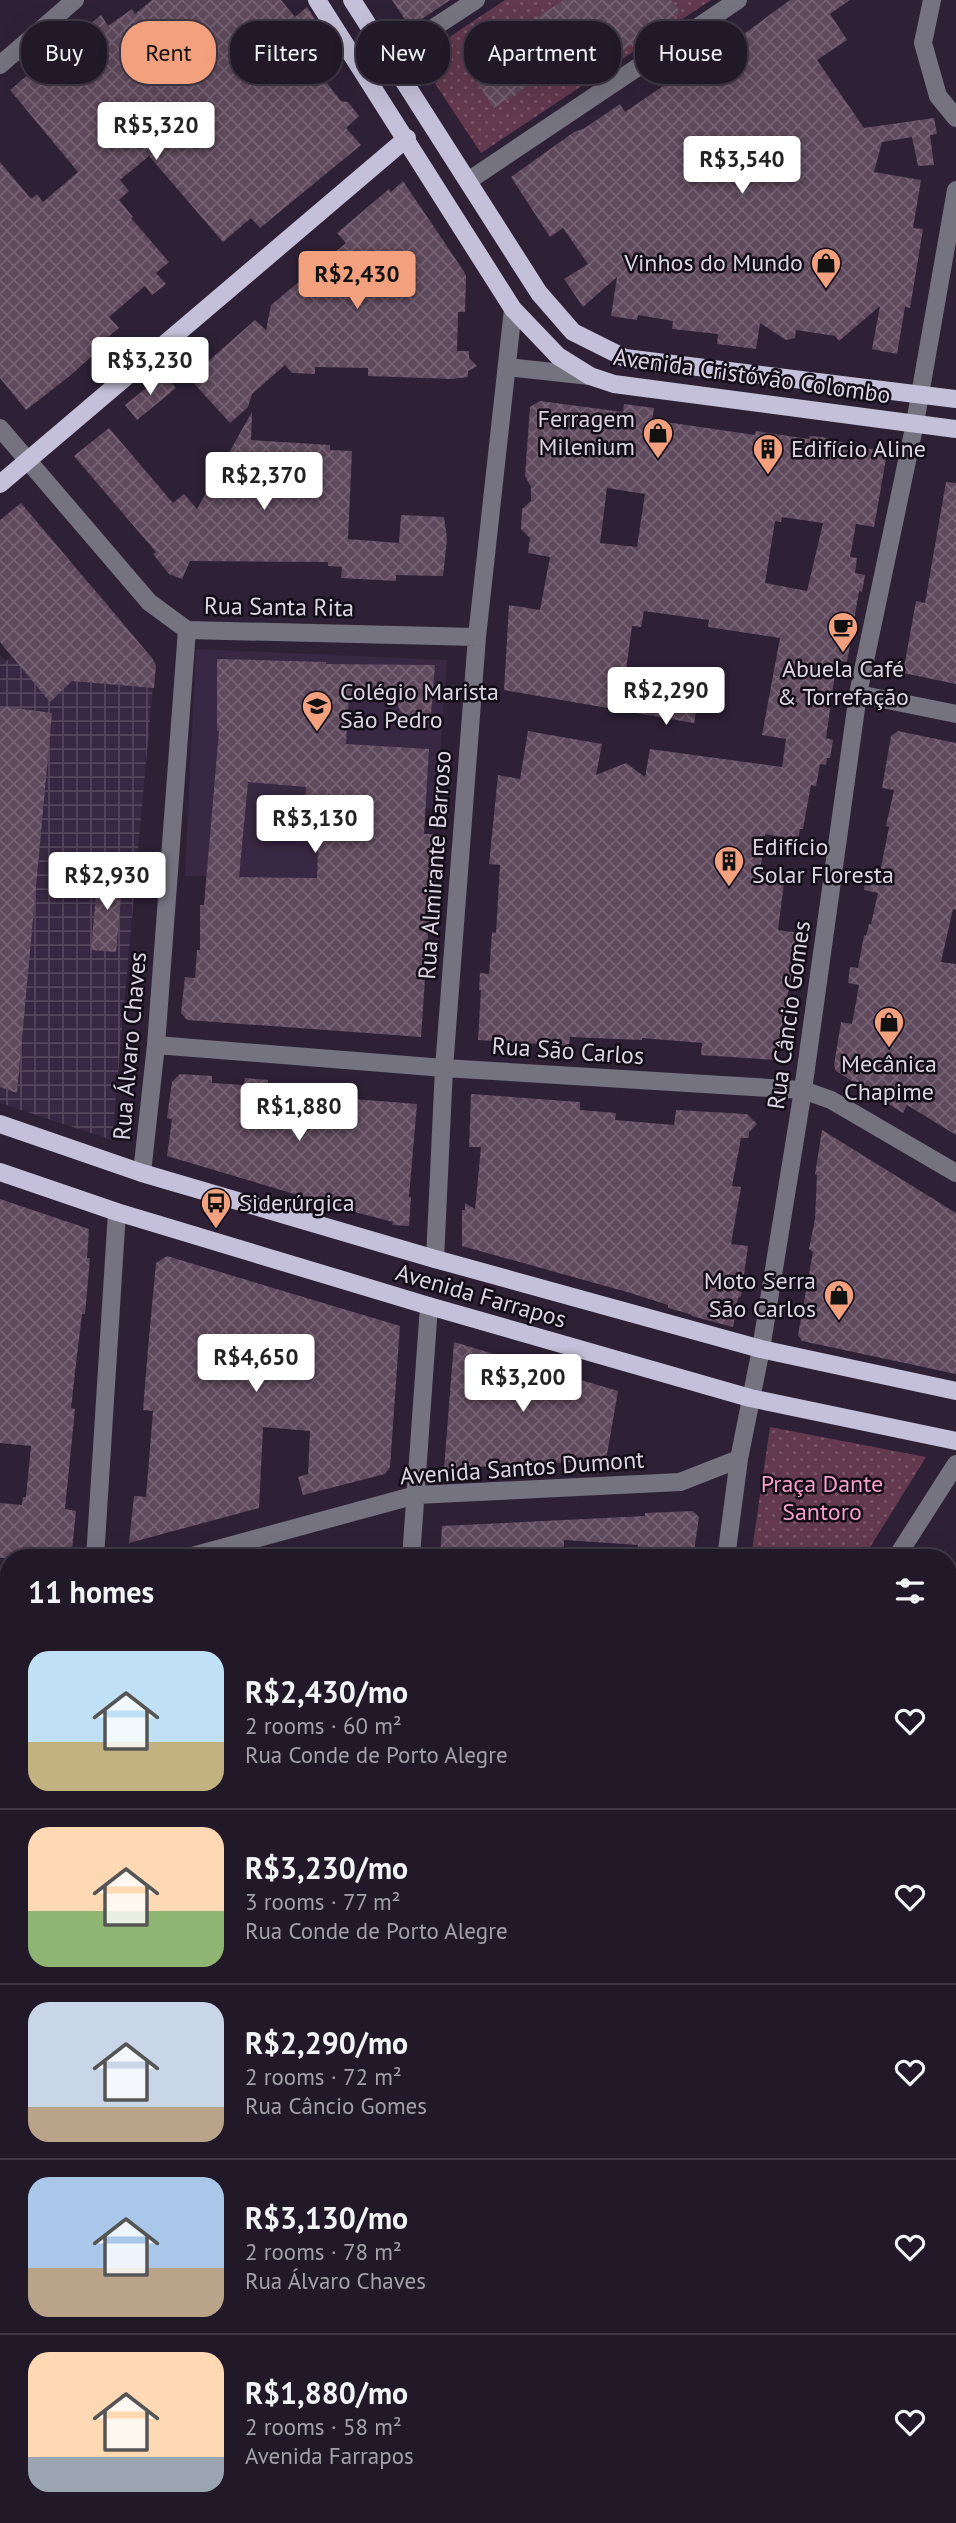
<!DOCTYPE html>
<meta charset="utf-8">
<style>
body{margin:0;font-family:"PT Sans",sans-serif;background:#2e2634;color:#f1f3f6;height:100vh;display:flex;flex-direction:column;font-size:26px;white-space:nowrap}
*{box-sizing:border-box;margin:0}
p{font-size:23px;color:#a2a0a8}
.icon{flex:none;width:38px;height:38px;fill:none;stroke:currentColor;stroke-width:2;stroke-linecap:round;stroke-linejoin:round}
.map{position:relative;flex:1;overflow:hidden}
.drawer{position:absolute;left:0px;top:1549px;width:957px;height:975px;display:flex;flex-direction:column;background:#221928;border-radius:28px 28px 0 0;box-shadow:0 7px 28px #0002,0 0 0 2px #3f3845}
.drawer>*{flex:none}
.top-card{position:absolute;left:21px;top:21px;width:915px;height:63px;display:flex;gap:14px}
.price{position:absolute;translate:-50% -60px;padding:0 16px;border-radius:7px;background:#fff;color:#222;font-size:23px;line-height:46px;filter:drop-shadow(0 2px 4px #0008)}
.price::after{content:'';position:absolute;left:50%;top:42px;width:21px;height:16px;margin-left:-10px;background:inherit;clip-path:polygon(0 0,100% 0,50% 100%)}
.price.active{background:#f2a07e;color:#111}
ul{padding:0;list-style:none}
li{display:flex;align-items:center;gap:21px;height:175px;padding:0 28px}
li+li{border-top:2px solid #3f3845}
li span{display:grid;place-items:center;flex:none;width:196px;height:140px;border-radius:21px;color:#555}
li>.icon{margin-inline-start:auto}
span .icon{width:84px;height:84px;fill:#fffc;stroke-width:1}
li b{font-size:30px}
h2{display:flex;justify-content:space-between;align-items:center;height:84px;padding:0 28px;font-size:30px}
.tag{padding:0 24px;border-radius:28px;background:#221928;box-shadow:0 7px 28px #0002,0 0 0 2px #3f3845;font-size:24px;line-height:63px}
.tag.active{background:#f2a07e;color:#111}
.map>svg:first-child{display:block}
.built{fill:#392843}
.industrial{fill:url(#industrial-grid)}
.park{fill:url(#park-dots)}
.building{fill:url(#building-cross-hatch);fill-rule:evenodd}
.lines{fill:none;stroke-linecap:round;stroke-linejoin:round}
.minor{stroke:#75737f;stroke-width:18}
.major{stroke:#c4c0d9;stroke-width:18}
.labels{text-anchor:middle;stroke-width:5;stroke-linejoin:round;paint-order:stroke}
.poi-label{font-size:24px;fill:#dcd4e2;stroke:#130d17;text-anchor:start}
.street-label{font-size:24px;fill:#dcd4e2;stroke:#130d17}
.park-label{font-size:24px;fill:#f89ecb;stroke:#130d17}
</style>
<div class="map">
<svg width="956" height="2523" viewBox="0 0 956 2523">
<defs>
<pattern id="industrial-grid" width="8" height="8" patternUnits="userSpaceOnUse" patternTransform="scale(1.75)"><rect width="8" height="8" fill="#392843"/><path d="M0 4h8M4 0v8" fill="none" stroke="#55465e"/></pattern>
<pattern id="park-dots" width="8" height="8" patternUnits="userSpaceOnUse" patternTransform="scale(1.75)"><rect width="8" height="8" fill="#62394e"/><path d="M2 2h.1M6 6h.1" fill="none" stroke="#785567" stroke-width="1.8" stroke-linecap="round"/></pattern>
<pattern id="building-cross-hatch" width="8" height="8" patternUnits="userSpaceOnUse" patternTransform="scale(1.75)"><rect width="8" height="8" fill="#5f495c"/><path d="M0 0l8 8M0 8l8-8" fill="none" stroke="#756273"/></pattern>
</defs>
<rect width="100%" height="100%" fill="#2e2136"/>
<path class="built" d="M196 649 447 660 436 809 319 807 317 878 185 876Z
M361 2515H444L443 2523H361Z
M669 2515 871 2521V2523H669Z"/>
<path class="industrial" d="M92 586 155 662 112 1140 0 1103V655L6 661Z
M949 2281H956V2523H871V2521L697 2515H948Z"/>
<path class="park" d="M505 0H711L481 153 418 58Z
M770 1427 926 1457 864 1557H751Z"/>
<path class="building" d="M152 0H281L295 17 307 7 322 29 309 39 327 66 319 73 341 101 348 102 359 116 346 128 361 145 260 228 251 218 223 242 149 156 120 180 129 191 119 200 133 217 131 218 169 262 156 273 166 284 152 295 145 286 109 317 119 328 93 349 96 352 71 375 26 410 0 378V162L31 199 37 194 43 202 78 172 10 90 30 73 38 83 92 38 84 29 101 15 108 26 132 9 135 14Z
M392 0H450L410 27Z
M564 0H671L680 12 606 62 593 43 494 108 465 64Z
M790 0H850L830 14 847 40 817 60 864 128 934 118 937 134 930 135 934 165 918 166 912 137 882 142 874 172 921 180 913 228 923 229 910 308 905 307 897 354 872 349 880 306 839 341 835 336 796 330 795 338 786 340 760 323 756 349 717 344 718 334 672 329 673 321 638 315 637 320 611 316 617 277 583 307 564 279 588 264 563 228 550 237 511 177 574 132 585 128 620 104 625 112 735 37 737 39Z
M403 181 463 270 466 276 465 312H458L457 351H469V358L477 366 468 371V377L452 379 368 376V368L315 367V374L292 373 285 365 252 394 248 407 230 423 189 378 255 320 266 330 271 305 346 243 337 233 389 189 391 192Z
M164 374 176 388 137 420 125 405Z
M540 401 623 412 624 404 654 408 652 420 755 435 756 431 809 439 810 436 822 437 887 453 874 527 856 524 850 557 857 558 855 573 865 575 862 592 859 591 847 662 837 660 826 738 833 740 830 758H827L826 765 820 764 816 786 811 785 803 829H800L798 840 765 834 760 872 785 875 778 930 799 933 776 1060 701 1055 702 1043 642 1038V1040L570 1037 569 1046 478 1040 481 990H479L480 973 489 974 492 932 496 933 500 865 489 864 498 775 520 779 528 731 602 744 596 775 626 763 645 777 650 749 782 767 786 739 762 735 780 638 708 627 709 620 644 611 641 627 632 626 625 677 700 689 694 723 504 690 509 605 540 610 550 557 528 553 530 538 521 529 522 509 531 501V487L525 476 530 407ZM607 488 645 494 637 547 600 543ZM782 517 823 523 807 591 765 583 775 521 781 522Z
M252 412 251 440 330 445V450L352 451 348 539 399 543 401 515 444 517 447 539 443 576 396 575V581L341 578 342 567 328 566V562L190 561 182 579 169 574 153 554 156 552 74 456 109 428 173 503 184 494 197 509Z
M946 482 956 483V684L903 673 916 601 925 603Z
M21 503 152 658 156 665 154 688 72 681 50 702 0 642V520Z
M217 659 326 662V664L435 665 430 727 401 712 394 697 349 696 346 744 429 749 424 834H435L421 1037 187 1020 181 1013 185 977 195 978 197 950H200V905H204L219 731H217ZM248 782 306 787 305 801 319 803 317 878 239 877Z
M0 706 52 713 17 1093 0 1087Z
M898 731 956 743V910L953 909 941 962 956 964V1135L907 1105 903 1113 836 1071 834 1065 841 1022 852 1024 859 985 848 983 850 967 858 968 864 935 866 936 869 924H871L878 893 864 890 867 870 880 873 889 827 886 826 894 790 882 788 891 736Z
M98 873 123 875 116 952 91 950Z
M180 1074 212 1076V1083L244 1085 245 1078 268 1080V1088L290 1091V1094L417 1104 409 1197H411L409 1226 392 1225 393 1222 347 1210V1212L318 1203V1201L167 1156 172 1119 167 1118 172 1082Z
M471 1094 580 1102V1110L616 1113 615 1120 674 1125 676 1110 747 1114 757 1124 749 1132V1138H741L732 1186 741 1187 731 1244 748 1246 741 1296 738 1298 733 1327 692 1316 690 1314 668 1308V1305L627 1292 462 1246V1210H465V1203L475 1209 481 1147H469Z
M822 1130 956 1213V1374L802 1341 798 1335 813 1252 809 1249 815 1219 817 1175 815 1174Z
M0 1199 89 1229 87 1258H90L85 1314H82L76 1364 71 1408 75 1409 65 1509 76 1511 72 1550H59V1558H0V1503L22 1505 23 1497H26L31 1446 0 1443Z
M167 1256 400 1326 390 1467 385 1474 303 1495 298 1477 308 1474 310 1431 263 1427 259 1508 129 1543 134 1496 146 1497 153 1411 143 1410 148 1348 156 1263Z
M454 1342 618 1391 606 1460 444 1469Z
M693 1511 699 1517 693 1558H637L638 1545 564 1540V1558H440L442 1526 645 1516V1513Z"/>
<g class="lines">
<path class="minor" d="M932 0 923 43 938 96 956 118
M389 57 476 0
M0 65 75 0
M468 181 738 0
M507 367 590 376
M0 428 149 602 187 630 477 637
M858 694 956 714
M156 1045 444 1068 803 1090 831 1100 956 1173
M142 1173 156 1045 187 630
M435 1259 444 1068 477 637 513 309
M95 1558 117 1212
M185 1558 416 1495 680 1482 739 1459
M411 1558 429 1306
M726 1558 739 1459 761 1349 803 1090 858 694 915 423 956 190
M896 1558 956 1464
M0 1607 9 1604
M948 1806H956
M0 1979 9 1976
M83 2523V2515
M332 2523V2515
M633 2523V2515"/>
<path class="major" d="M317 0 513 309 558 356 590 376 614 384 956 429
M352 0 539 293 573 332 625 358 956 399
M0 484 407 138
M0 1124 142 1173 435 1259 761 1349 956 1391
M0 1172 117 1212 429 1306 750 1398 956 1441"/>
</g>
<defs>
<g id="shop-pin" transform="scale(1.575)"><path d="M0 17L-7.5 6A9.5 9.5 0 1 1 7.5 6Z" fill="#f2a07e" stroke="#130d17"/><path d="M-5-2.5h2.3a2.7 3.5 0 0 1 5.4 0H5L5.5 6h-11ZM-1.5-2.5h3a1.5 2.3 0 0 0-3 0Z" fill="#111"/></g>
<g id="building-pin" transform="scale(1.575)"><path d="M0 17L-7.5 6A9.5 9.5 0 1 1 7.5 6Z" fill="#f2a07e" stroke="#130d17"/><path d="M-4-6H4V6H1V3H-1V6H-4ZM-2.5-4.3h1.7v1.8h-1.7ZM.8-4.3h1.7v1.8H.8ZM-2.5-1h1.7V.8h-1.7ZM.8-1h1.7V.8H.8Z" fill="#111"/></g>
<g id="cafe-pin" transform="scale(1.575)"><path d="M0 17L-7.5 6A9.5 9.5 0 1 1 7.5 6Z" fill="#f2a07e" stroke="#130d17"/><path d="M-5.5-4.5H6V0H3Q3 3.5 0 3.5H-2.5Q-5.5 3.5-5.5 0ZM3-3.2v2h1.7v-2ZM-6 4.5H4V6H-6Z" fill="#111"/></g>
<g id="school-pin" transform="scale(1.575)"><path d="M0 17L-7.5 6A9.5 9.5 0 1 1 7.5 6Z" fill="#f2a07e" stroke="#130d17"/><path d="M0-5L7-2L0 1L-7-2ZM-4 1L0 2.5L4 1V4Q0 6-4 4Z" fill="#111"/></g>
<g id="bus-pin" transform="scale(1.575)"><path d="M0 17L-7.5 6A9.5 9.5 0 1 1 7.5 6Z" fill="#f2a07e" stroke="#130d17"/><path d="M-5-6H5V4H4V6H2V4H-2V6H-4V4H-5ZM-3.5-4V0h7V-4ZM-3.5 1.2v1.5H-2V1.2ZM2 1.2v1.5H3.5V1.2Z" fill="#111"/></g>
</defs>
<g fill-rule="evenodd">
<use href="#shop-pin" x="826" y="263"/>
<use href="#shop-pin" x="658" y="433"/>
<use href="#building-pin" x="768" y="449"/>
<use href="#cafe-pin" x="843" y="627"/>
<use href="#school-pin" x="317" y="706"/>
<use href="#building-pin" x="729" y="861"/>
<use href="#shop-pin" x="889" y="1022"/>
<use href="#bus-pin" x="216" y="1203"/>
<use href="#shop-pin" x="839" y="1295"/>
</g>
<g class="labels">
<g class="poi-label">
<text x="803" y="271" text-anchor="end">Vinhos do Mundo</text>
<text x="635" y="427" text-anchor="end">Ferragem<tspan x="635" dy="28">Milenium</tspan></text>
<text x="791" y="457">Edifício Aline</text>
<text x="843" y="677" text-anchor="middle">Abuela Café<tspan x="843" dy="28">&amp; Torrefação</tspan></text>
<text x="340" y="700">Colégio Marista<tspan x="340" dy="28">São Pedro</tspan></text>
<text x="752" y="855">Edifício<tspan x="752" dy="28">Solar Floresta</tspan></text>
<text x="889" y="1072" text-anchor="middle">Mecânica<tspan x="889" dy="28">Chapime</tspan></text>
<text x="239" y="1211">Siderúrgica</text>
<text x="816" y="1289" text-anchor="end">Moto Serra<tspan x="816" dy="28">São Carlos</tspan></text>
</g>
<g class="street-label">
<text transform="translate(752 376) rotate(8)" y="8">Avenida Cristóvão Colombo</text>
<text transform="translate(279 607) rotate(1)" y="8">Rua Santa Rita</text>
<text transform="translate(435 865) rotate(-86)" y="8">Rua Almirante Barroso</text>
<text transform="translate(789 1015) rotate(-82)" y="8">Rua Câncio Gomes</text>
<text transform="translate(130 1046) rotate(-85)" y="8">Rua Álvaro Chaves</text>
<text transform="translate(568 1051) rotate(4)" y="8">Rua São Carlos</text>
<text transform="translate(481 1296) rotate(16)" y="8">Avenida Farrapos</text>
<text transform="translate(522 1468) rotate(-4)" y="8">Avenida Santos Dumont</text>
</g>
<g class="park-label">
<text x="822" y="1492">Praça Dante<tspan x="822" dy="28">Santoro</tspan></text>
</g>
</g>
</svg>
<b class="price" style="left:156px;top:162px">R$5,320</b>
<b class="price" style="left:742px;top:196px">R$3,540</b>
<b class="price active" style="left:357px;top:311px">R$2,430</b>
<b class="price" style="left:150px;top:397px">R$3,230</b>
<b class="price" style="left:264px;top:512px">R$2,370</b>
<b class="price" style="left:666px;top:727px">R$2,290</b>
<b class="price" style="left:315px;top:855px">R$3,130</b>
<b class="price" style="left:107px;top:912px">R$2,930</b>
<b class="price" style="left:299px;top:1143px">R$1,880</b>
<b class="price" style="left:256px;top:1394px">R$4,650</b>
<b class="price" style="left:523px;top:1414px">R$3,200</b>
<div class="top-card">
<a class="tag">Buy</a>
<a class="tag active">Rent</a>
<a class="tag">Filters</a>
<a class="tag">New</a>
<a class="tag">Apartment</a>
<a class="tag">House</a>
</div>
<section class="drawer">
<h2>11 homes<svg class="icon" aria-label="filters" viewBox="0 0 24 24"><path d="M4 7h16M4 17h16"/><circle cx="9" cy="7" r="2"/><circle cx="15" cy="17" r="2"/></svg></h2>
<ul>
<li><span style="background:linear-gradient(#bfe0f5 65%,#c2b280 0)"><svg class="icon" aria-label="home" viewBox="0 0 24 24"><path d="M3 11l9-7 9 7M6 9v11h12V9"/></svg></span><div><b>R$2,430/mo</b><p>2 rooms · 60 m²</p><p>Rua Conde de Porto Alegre</p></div><svg class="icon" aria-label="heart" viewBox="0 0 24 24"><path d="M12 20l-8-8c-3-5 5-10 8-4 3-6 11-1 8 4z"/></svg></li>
<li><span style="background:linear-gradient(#ffd9b3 60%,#8fb573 0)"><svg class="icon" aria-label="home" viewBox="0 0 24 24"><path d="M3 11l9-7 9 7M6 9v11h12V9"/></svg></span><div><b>R$3,230/mo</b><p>3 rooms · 77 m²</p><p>Rua Conde de Porto Alegre</p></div><svg class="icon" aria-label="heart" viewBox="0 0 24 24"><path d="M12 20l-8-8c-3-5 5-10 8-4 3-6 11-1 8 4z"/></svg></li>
<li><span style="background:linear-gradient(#c9d6e8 75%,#b9a48a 0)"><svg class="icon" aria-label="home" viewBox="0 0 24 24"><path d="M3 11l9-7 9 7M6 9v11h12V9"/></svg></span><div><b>R$2,290/mo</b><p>2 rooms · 72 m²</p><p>Rua Câncio Gomes</p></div><svg class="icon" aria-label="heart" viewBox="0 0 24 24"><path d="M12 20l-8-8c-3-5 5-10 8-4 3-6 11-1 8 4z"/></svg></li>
<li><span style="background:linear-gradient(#a9c7e8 65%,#b9a48a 0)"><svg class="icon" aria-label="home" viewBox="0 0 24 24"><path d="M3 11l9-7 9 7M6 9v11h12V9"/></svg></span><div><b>R$3,130/mo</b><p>2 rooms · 78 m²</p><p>Rua Álvaro Chaves</p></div><svg class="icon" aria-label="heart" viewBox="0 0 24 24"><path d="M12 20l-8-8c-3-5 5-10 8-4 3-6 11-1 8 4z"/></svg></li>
<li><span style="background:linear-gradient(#ffd9b3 75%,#9aa5b1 0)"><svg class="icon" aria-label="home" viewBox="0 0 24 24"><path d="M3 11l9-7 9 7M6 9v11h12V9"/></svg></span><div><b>R$1,880/mo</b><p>2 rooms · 58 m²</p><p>Avenida Farrapos</p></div><svg class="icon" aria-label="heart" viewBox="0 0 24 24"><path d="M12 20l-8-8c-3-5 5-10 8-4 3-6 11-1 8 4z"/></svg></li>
</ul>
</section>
</div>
